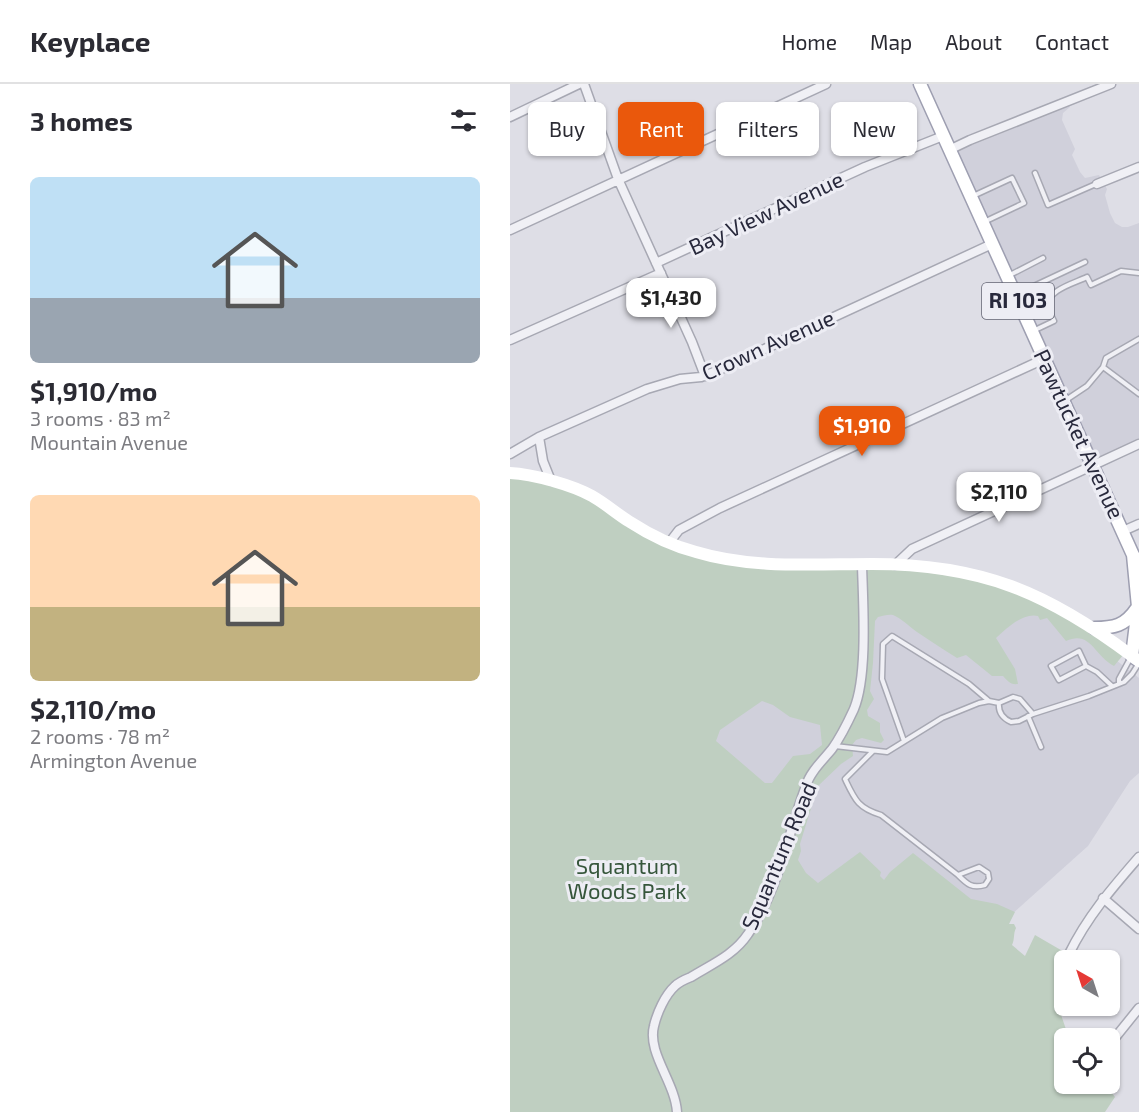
<!DOCTYPE html>
<meta charset="utf-8">
<style>
body{margin:0;font-family:"Exo 2",sans-serif;background:#f7f7f7;color:#2b2b33;height:100vh;display:flex;flex-direction:column;font-size:22px;white-space:nowrap}
*{box-sizing:border-box;margin:0}
p{font-size:20px;color:#7c7c81}
.icon{flex:none;width:33px;height:33px;fill:none;stroke:currentColor;stroke-width:2;stroke-linecap:round;stroke-linejoin:round}
.map{position:relative;flex:1;overflow:hidden}
.drawer{display:flex;flex-direction:column;background:#fff;width:510px}
.drawer>*{flex:none}
.top-card{position:absolute;left:18px;top:18px;width:520px;height:54px;display:flex;gap:12px}
.needle{width:39px;rotate:321deg}
.fabs{position:absolute;left:544px;top:866px;display:grid;gap:12px}
.fabs a{display:grid;place-items:center;width:66px;height:66px;border-radius:9px;background:#fff;box-shadow:0 2px 4px #0004;font-size:30px}
.price{position:absolute;translate:-50% -51px;padding:0 14px;border-radius:12px;background:#fff;color:#222;font-size:20px;line-height:39px;filter:drop-shadow(0 2px 3px #0008)}
.price::after{content:'';position:absolute;left:50%;top:36px;width:18px;height:14px;margin-left:-9px;background:inherit;clip-path:polygon(0 0,100% 0,50% 100%)}
.price.current{background:#ea580c;color:#fff}
ul{padding:0;list-style:none}
li{display:grid;align-content:center;gap:12px;height:318px;padding:0 30px}
li span{display:grid;place-items:center;height:186px;border-radius:9px;color:#555}
li>.icon{margin-inline-start:auto}
span .icon{width:108px;height:108px;fill:#fffc;stroke-width:1}
li b{font-size:26px}
h2{display:flex;justify-content:space-between;align-items:center;height:72px;padding:0 30px;font-size:26px}
.pill{padding:0 21px;border-radius:9px;background:#fff;box-shadow:0 2px 4px #0004;font-size:21px;line-height:54px}
.pill.current{background:#ea580c;color:#fff}
header{display:flex;align-items:center;gap:36px;box-sizing:border-box;height:84px;padding:0 30px;background:#fff;border-bottom:2px solid #e1e1e2}
header strong{font-size:28px}
nav{display:flex;gap:33px;margin-inline-start:auto;font-size:21px}
main{display:flex;flex:1;min-height:0}
.map>svg:first-child{display:block}
.built{fill:#d0d0db}
.green{fill:#bfcfc1;fill-rule:evenodd}
.lines{fill:none;stroke-linecap:round;stroke-linejoin:round}
.lane-casing{stroke:#a7a8b3;stroke-width:7}
.street-casing{stroke:#a7a8b3;stroke-width:11}
.primary-casing{stroke:#9e9fb1;stroke-width:15}
.lane{stroke:#f0f0f5;stroke-width:4}
.street{stroke:#f0f0f5;stroke-width:8}
.secondary{stroke:#fff;stroke-width:12}
.primary{stroke:#fff;stroke-width:12}
.labels{text-anchor:middle;stroke-width:6;stroke-linejoin:round;paint-order:stroke}
.shield{fill:#ededf4;stroke:#636473;stroke-width:1.5}
.shield-label{font-size:21px;font-weight:bold;fill:#28293c}
.street-label{font-size:22px;fill:#28293c;stroke:#ededf4}
.park-label{font-size:22px;fill:#36563b;stroke:#ededf4}
</style>
<header>
<strong>Keyplace</strong>
<nav><a>Home</a><a>Map</a><a>About</a><a>Contact</a></nav>
</header>
<main>
<section class="drawer">
<h2>3 homes<svg class="icon" aria-label="filters" viewBox="0 0 24 24"><path d="M4 7h16M4 17h16"/><circle cx="9" cy="7" r="2"/><circle cx="15" cy="17" r="2"/></svg></h2>
<ul>
<li><span style="background:linear-gradient(#bfe0f5 65%,#9aa5b1 0)"><svg class="icon" aria-label="home" viewBox="0 0 24 24"><path d="M3 11l9-7 9 7M6 9v11h12V9"/></svg></span><div><b>$1,910/mo</b><p>3 rooms · 83 m²</p><p>Mountain Avenue</p></div></li>
<li><span style="background:linear-gradient(#ffd9b3 60%,#c2b280 0)"><svg class="icon" aria-label="home" viewBox="0 0 24 24"><path d="M3 11l9-7 9 7M6 9v11h12V9"/></svg></span><div><b>$2,110/mo</b><p>2 rooms · 78 m²</p><p>Armington Avenue</p></div></li>
</ul>
</section>
<div class="map">
<svg width="629" height="1028" viewBox="0 0 629 1028">
<rect width="100%" height="100%" fill="#dedee6"/>
<path class="built" d="M556 18 560 23 553 29 552 36 565 65 562 71 570 88 575 94 589 91 597 105 595 111 600 129 605 139 612 143H618L629 139V364L585 387 444 62Z
M452 496 566 545 629 594V689L620 697 578 762 500 832 360 896 198 690 214 621 275 567Z"/>
<path class="green" d="M0 389 50 398 106 430 210 474 361 480 503 501 614 570 604 582C584 572 581 546 556 557L537 534 530 536 528 532C513 528 496 545 486 554L505 585 508 600C500 601 498 597 493 592H482L456 571 447 574C433 565 420 557 407 548 400 543 391 534 383 531 378 530 373 532 368 533L365 537 363 579 360 607 364 615 357 626 358 632 370 639V648L374 656 371 659 352 654 346 656 342 661 343 672 331 680 308 702 290 760 291 767 288 776 296 789 308 799 350 768 371 788 370 792 374 796 380 788 403 769 461 815 487 820 505 828 499 840H504L506 844C503 850 505 855 502 861L515 872 525 851 568 876H555V915L549 925 559 954H555V999H594L605 1013 595 1028H0ZM252 617 263 621 280 633 310 641 312 661 300 670 283 672 262 699H255L206 657 210 646Z"/>
<g class="lines">
<g class="lane-casing">
<path id="lane" d="M525 89 538 121 586 100
M463 112 502 94 514 119 476 137
M498 192 533 174
M509 209 575 178
M525 246 544 237C542 233 539 227 538 223 536 206 565 199 577 193L581 201 611 187 629 189
M593 283 629 310
M556 316 577 302 593 283 596 274 629 255
M576 582 569 567 541 582 549 596 576 582 587 588 602 602
M609 600V595L621 573
M489 619C488 628 492 634 501 638L509 637 523 630 579 612 614 598 622 590 629 579
M518 632 531 663
M394 657 372 595 373 560 382 552 459 600 479 617
M325 662 377 668 432 634 469 619 479 617 489 619 503 613 510 615 523 630
M362 668 335 695C345 716 348 724 371 731L448 791 469 783 478 789 479 795 475 801C462 805 457 800 448 791"/>
</g>
<g class="street-casing">
<path id="street" d="M74 0 108 95 182 258 195 292
M0 33 69 0
M439 66 460 56 601 0
M587 100 629 83
M0 146 316 0
M146 179 355 83 433 52
M0 256 151 189
M29 353 33 377 41 397
M0 370 29 353 137 305 170 295 191 293 209 286 482 160
M613 447 629 440
M159 459 169 446 210 424 534 275
M385 481 402 465 629 360
M593 814 629 845
M559 870C577 833 602 804 629 773
M600 960 629 924
M167 1028C165 998 137 969 144 942 147 929 155 911 165 902 169 898 176 895 181 893 202 880 224 871 238 850 268 808 278 749 296 702 300 688 313 676 322 665 330 654 338 638 344 625 358 591 353 519 352 481"/>
</g>
<g class="primary-casing">
<path id="primary" d="M410 0 623 471 629 479
M623 471 628 523 622 572 629 577
M584 544C604 544 615 542 627 524"/>
</g>
<use href="#lane" class="lane"/>
<use href="#street" class="street"/>
<path class="secondary" d="M0 389C23 390 62 401 82 412 96 420 107 430 120 438 140 451 163 462 186 468 242 485 304 480 362 480 470 480 537 508 622 572"/>
<use href="#primary" class="primary"/>
</g>
<g class="labels">
<rect class="shield" x="472" y="199" width="72" height="36" rx="4.5"/>
<g class="shield-label">
<text x="508" y="224">RI 103</text>
</g>
<g class="street-label">
<text transform="translate(256 129) rotate(-25)" y="8">Bay View Avenue</text>
<text transform="translate(258 261) rotate(-24)" y="8">Crown Avenue</text>
<text transform="translate(569 350) rotate(65)" y="8">Pawtucket Avenue</text>
<text transform="translate(269 772) rotate(-67)" y="8">Squantum Road</text>
</g>
<g class="park-label">
<text x="117" y="790">Squantum<tspan x="117" dy="25">Woods Park</tspan></text>
</g>
</g>
</svg>
<div class="fabs">
<a><svg class="needle" viewBox="-14 -14 28 28"><path d="M0-13l5 13h-10z" fill="#e53935"/><path d="M0 13l5-13h-10z" fill="#7c7c81"/></svg></a>
<a><svg class="icon" aria-label="locate" viewBox="0 0 24 24"><circle cx="12" cy="12" r="6"/><path d="M12 2v4M12 18v4M2 12h4M18 12h4"/></svg></a>
</div>
<b class="price" style="left:161px;top:245px">$1,430</b>
<b class="price current" style="left:352px;top:373px">$1,910</b>
<b class="price" style="left:489px;top:439px">$2,110</b>
<div class="top-card">
<a class="pill">Buy</a>
<a class="pill current">Rent</a>
<a class="pill">Filters</a>
<a class="pill">New</a>
</div>
</div>
</main>
